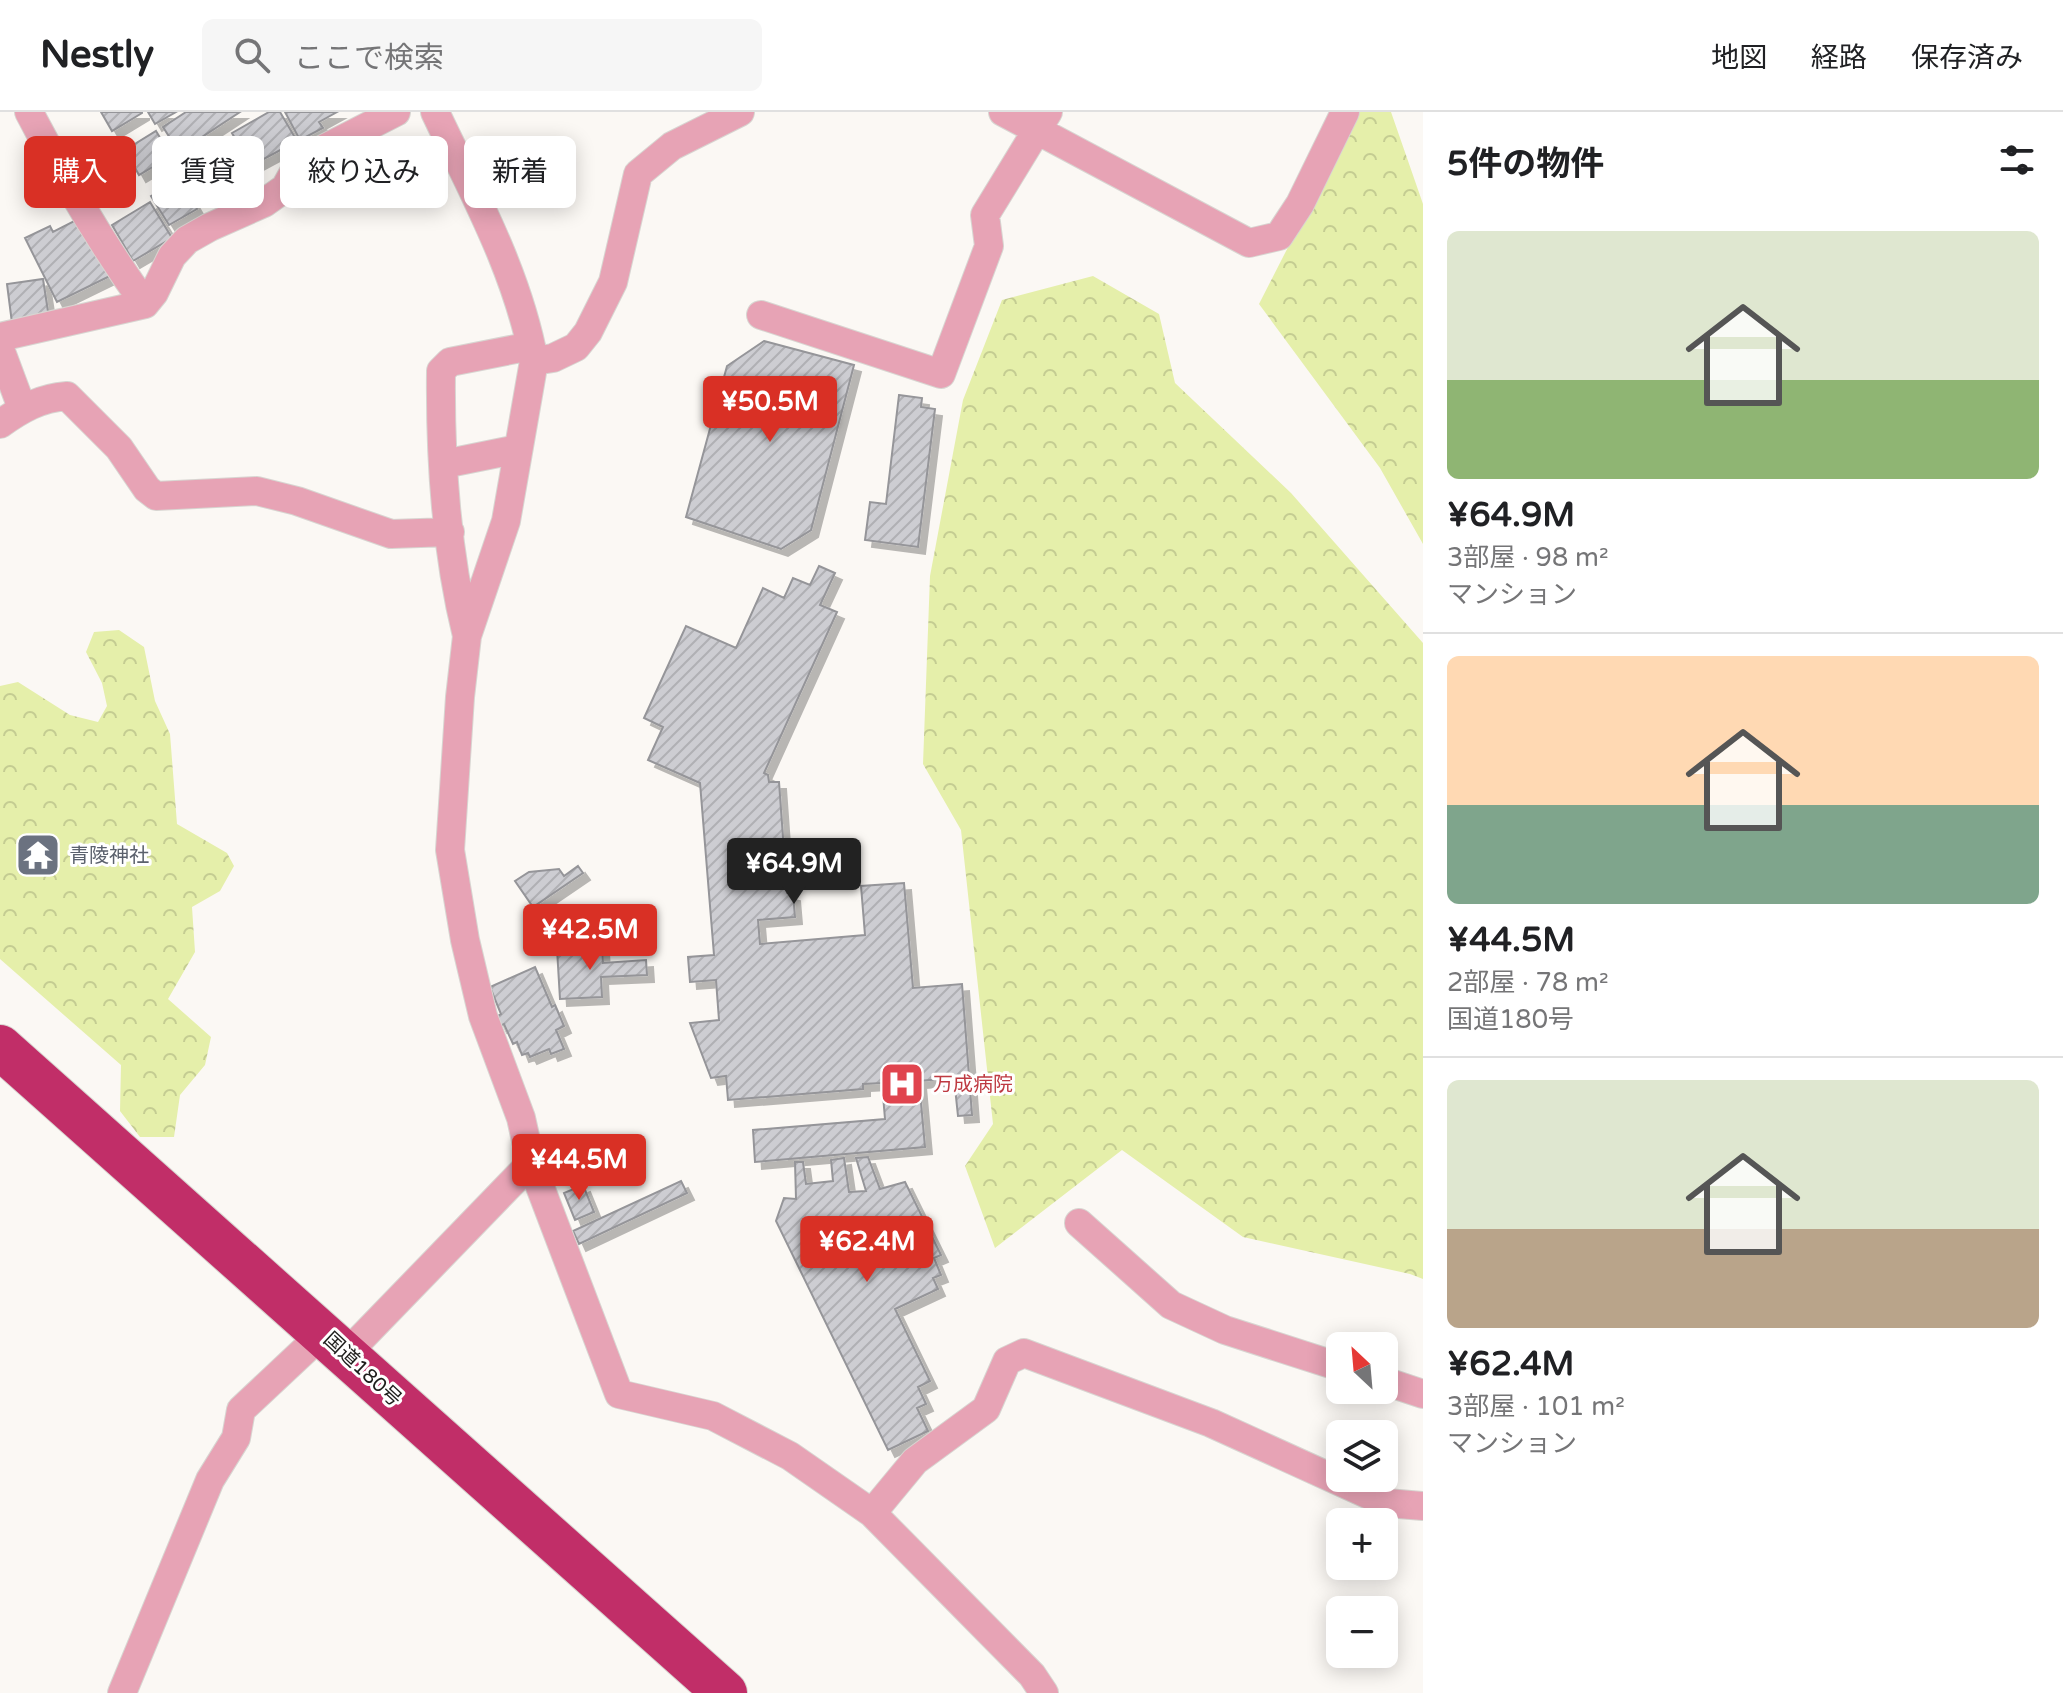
<!DOCTYPE html>
<html lang="ja">
<meta charset="utf-8">
<style>
body{margin:0;font-family:"Varela Round","Noto Sans JP",sans-serif;background:#f6f6f6;color:#202124;height:100vh;display:flex;flex-direction:column;font-size:30px;white-space:nowrap}
*{box-sizing:border-box;margin:0}
p{font-size:26px;color:#757577}
.icon{flex:none;width:44px;height:44px;fill:none;stroke:currentColor;stroke-width:2;stroke-linecap:round;stroke-linejoin:round}
.map{position:relative;flex:1;overflow:hidden}
.details{display:flex;flex-direction:column;background:#fff;width:640px}
.details>*{flex:none}
.guide{position:absolute;left:24px;top:24px;width:760px;height:72px;display:flex;gap:16px}
.needle{width:52px;rotate:334deg}
.controls{position:absolute;left:1326px;top:1220px;display:grid;gap:16px}
.controls a{display:grid;place-items:center;width:72px;height:72px;border-radius:12px;background:#fff;box-shadow:0 4px 20px #0003;font-size:40px}
.price{position:absolute;translate:-50% -68px;padding:0 18px;border-radius:8px;background:#d93025;color:#fff;font-size:26px;line-height:52px;filter:drop-shadow(0 2px 4px #0008)}
.price::after{content:'';position:absolute;left:50%;top:48px;width:24px;height:18px;margin-left:-12px;background:inherit;clip-path:polygon(0 0,100% 0,50% 100%)}
.price.current{background:#222;color:#fff}
ul{padding:0;list-style:none}
li{display:grid;align-content:center;gap:16px;height:424px;padding:0 24px}
li+li{border-top:2px solid #e0e0e0}
li span{display:grid;place-items:center;height:248px;border-radius:12px;color:#555}
li>.icon{margin-inline-start:auto}
span .icon{width:144px;height:144px;fill:#fffc;stroke-width:1}
li b{font-size:34px}
h2{display:flex;justify-content:space-between;align-items:center;height:96px;padding:0 24px;font-size:34px}
.chip{padding:0 28px;border-radius:12px;background:#fff;box-shadow:0 4px 20px #0003;font-size:28px;line-height:72px}
.chip.current{background:#d93025;color:#fff}
header{display:flex;align-items:center;gap:48px;box-sizing:border-box;height:112px;padding:0 40px;background:#fff;border-bottom:2px solid #e0e0e0}
header strong{font-size:38px}
nav{display:flex;gap:44px;margin-inline-start:auto;font-size:28px}
.search{width:560px;height:72px;background:#f6f6f6;display:flex;align-items:center;gap:20px;box-sizing:border-box;padding:0 28px;border-radius:12px;color:#757577;font-size:30px}
main{display:flex;flex:1;min-height:0}
.map>svg:first-child{display:block}
.forest{fill:url(#forest-crowns)}
.building{fill:url(#building-hatch);stroke:#959599;stroke-width:2;filter:url(#shadow)}
.lines{fill:none;stroke-linecap:round;stroke-linejoin:round}
.street-casing{stroke:#d8d5d1;stroke-width:30}
.highway-casing{stroke:#d8d5d1;stroke-width:46}
.street{stroke:#e7a3b5;stroke-width:28}
.highway{stroke:#c12e68;stroke-width:44}
.labels{text-anchor:middle;stroke-width:6;stroke-linejoin:round;paint-order:stroke}
.worship-label{font-size:20px;fill:#5b616d;stroke:#fff;text-anchor:start}
.health-label{font-size:20px;fill:#be3a42;stroke:#fff;text-anchor:start}
.street-label{font-size:20px;fill:#1e1d1b;stroke:#fff}
</style>
<header>
<strong>Nestly</strong>
<div class="search"><svg class="icon" aria-label="search" viewBox="0 0 24 24"><circle cx="10" cy="10" r="6"/><path d="M15 15l6 6"/></svg>ここで検索</div>
<nav><a>地図</a><a>経路</a><a>保存済み</a></nav>
</header>
<main>
<div class="map">
<svg width="1423" height="1581" viewBox="0 0 1423 1581">
<defs>
<pattern id="forest-crowns" width="20" height="18" patternUnits="userSpaceOnUse" patternTransform="scale(2)"><rect width="20" height="18" fill="#e5efaa"/><path d="M2 6a3 3 0 1 1 6 0M12 15a3 3 0 1 1 6 0" fill="none" stroke="#c4cc92"/></pattern>
<pattern id="building-hatch" width="6" height="6" patternUnits="userSpaceOnUse" patternTransform="scale(2)"><rect width="6" height="6" fill="#cdcdd2"/><path d="M-1 1l2-2M0 6l6-6M5 7l2-2" fill="none" stroke="#b0b0b4"/></pattern>
<filter id="shadow"><feDropShadow dx="7" dy="7" stdDeviation="0" flood-color="#0004"/></filter>
</defs>
<rect width="100%" height="100%" fill="#fbf8f4"/>
<path class="forest" d="M1357 0H1391L1423 92V432L1380 356 1259 192Z
M1093 164 1159 202 1175 271 1291 381 1423 531V1167L1410 1162 1243 1125 1122 1038 995 1136 965 1054 993 1012 961 718 923 652 930 464 963 288 1002 188Z
M119 518 144 535 155 589 170 622 177 712 227 741 234 754 220 779 192 795 195 840 168 887 211 925 205 953 180 983 174 1025H140L120 999 121 953 0 847V574L18 570 70 603 98 610 107 594 102 571 86 540 94 520Z"/>
<path class="building" d="M101 0H142V1L112 19Z
M148 0H176L155 12Z
M186 0H240L179 40 163 15Z
M269 0H280L297 29 251 54 232 21Z
M285 0H337L319 10 323 16 300 28Z
M156 19 171 44 139 63 125 38Z
M96 31 101 40 111 34 126 60 90 82 69 47Z
M180 68 197 97 169 113 151 84Z
M150 90 172 126 133 149 112 113Z
M84 104 114 162 57 190 25 126 50 114 53 120Z
M43 167 49 206 12 211 7 172Z
M764 229 854 253 811 418 781 437 686 405 727 254Z
M899 283 922 286 921 295 935 297 918 435 865 428 870 390 886 392Z
M819 454 835 461 820 493 837 500 764 661 768 663 769 670H779L787 781 793 782 795 805 758 808 760 832 865 823 861 774 904 771 913 876 962 872 972 1003 958 1004 954 966 919 969 925 1035 755 1050 753 1018 885 1007 882 971 863 972V977L728 988 726 964 711 966 690 911 719 908 716 868 690 870 688 845 714 843 700 671 648 648 663 615 644 606 686 514 736 536 763 476 784 486 793 466 810 473Z
M578 754 583 761 533 795 515 769 529 760 559 757 564 764Z
M602 834 603 851 646 848 647 863 601 865 602 885 560 887 557 837Z
M535 855 552 895 555 893 564 914 556 918 564 937 551 942 549 937 530 945 528 941 522 943 517 930 513 932 504 912 500 914 496 905 501 902 490 875Z
M868 1045 880 1077 905 1070 941 1143 934 1146 941 1163 933 1166 938 1177 895 1197 930 1269 918 1275 926 1292 917 1296 928 1319 888 1338 776 1109 784 1086 796 1087 795 1050H803L806 1072 833 1069 831 1048 844 1046 849 1080 866 1079 856 1046Z
M681 1069 687 1081 579 1132 573 1119Z
M583 1073 594 1100 575 1108 564 1081Z"/>
<g class="lines">
<g class="street-casing">
<path id="street" d="M435 0C473 80 518 161 534 249L506 409 467 524 460 585 450 738 465 828 483 904 521 1006 531 1051 619 1282 713 1304 790 1344 872 1401 1032 1563 1044 1581
M1003 0 1249 131 1279 124 1300 92 1345 0
M145 192 154 181 172 144 187 128 210 115 264 91 285 76 300 49 396 0
M761 203 941 262 989 134 985 103 1048 0
M0 225 145 192C102 132 63 66 29 0
M0 237 22 296
M534 249 553 246 576 235 588 220 613 170 638 62 672 34 740 0
M0 312C21 297 40 286 67 284L119 336 147 377 156 384 257 379 297 389 391 422 450 420
M444 352 518 337
M467 524C446 439 440 346 441 259L450 250 531 234
M1079 1111 1171 1193 1225 1218 1340 1255
M346 1242 531 1051
M1384 1269 1423 1282
M872 1401 915 1349 986 1297 1007 1249 1024 1241 1211 1311 1387 1391 1423 1394
M122 1581 210 1368 236 1326 241 1298 323 1221"/>
</g>
<g class="highway-casing">
<path id="highway" d="M0 935 725 1581"/>
</g>
<use href="#street" class="street"/>
<use href="#highway" class="highway"/>
</g>
<defs>
<g id="temple-square" transform="scale(2.3)"><rect x="-9" y="-9" width="18" height="18" rx="4" fill="#6b7280" stroke="#fff"/><path d="M0-6L5-2H3V0L6.5 2.5H4V6H1.5V3h-3V6H-4V2.5H-6.5L-3 0V-2H-5Z" fill="#fff"/></g>
<g id="hospital-square" transform="scale(2.3)"><rect x="-9" y="-9" width="18" height="18" rx="4" fill="#e0444e" stroke="#fff"/><path d="M-5-5h3v3.5h4V-5h3V5h-3V1.5h-4V5h-3Z" fill="#fff"/></g>
</defs>
<g fill-rule="evenodd">
<use href="#temple-square" x="38" y="743"/>
<use href="#hospital-square" x="902" y="972"/>
</g>
<g class="labels">
<g class="worship-label">
<text x="69" y="750">青陵神社</text>
</g>
<g class="health-label">
<text x="933" y="979">万成病院</text>
</g>
<g class="street-label">
<text transform="translate(363 1257) rotate(43)" y="7">国道180号</text>
</g>
</g>
</svg>
<div class="controls">
<a><svg class="needle" viewBox="-14 -14 28 28"><path d="M0-13l5 13h-10z" fill="#e53935"/><path d="M0 13l5-13h-10z" fill="#757577"/></svg></a>
<a><svg class="icon" aria-label="layers" viewBox="0 0 24 24"><path d="M12 4l9 5-9 5-9-5zM3 14l9 5 9-5"/></svg></a>
<a>+</a>
<a>−</a>
</div>
<b class="price" style="left:770px;top:332px">¥50.5M</b>
<b class="price current" style="left:794px;top:794px">¥64.9M</b>
<b class="price" style="left:590px;top:860px">¥42.5M</b>
<b class="price" style="left:579px;top:1090px">¥44.5M</b>
<b class="price" style="left:867px;top:1172px">¥62.4M</b>
<div class="guide">
<a class="chip current">購入</a>
<a class="chip">賃貸</a>
<a class="chip">絞り込み</a>
<a class="chip">新着</a>
</div>
</div>
<section class="details">
<h2>5件の物件<svg class="icon" aria-label="filters" viewBox="0 0 24 24"><path d="M4 7h16M4 17h16"/><circle cx="9" cy="7" r="2"/><circle cx="15" cy="17" r="2"/></svg></h2>
<ul>
<li><span style="background:linear-gradient(#dfe7d0 60%,#8fb573 0)"><svg class="icon" aria-label="home" viewBox="0 0 24 24"><path d="M3 11l9-7 9 7M6 9v11h12V9"/></svg></span><div><b>¥64.9M</b><p>3部屋 · 98 m²</p><p>マンション</p></div></li>
<li><span style="background:linear-gradient(#ffd9b3 60%,#7fa58c 0)"><svg class="icon" aria-label="home" viewBox="0 0 24 24"><path d="M3 11l9-7 9 7M6 9v11h12V9"/></svg></span><div><b>¥44.5M</b><p>2部屋 · 78 m²</p><p>国道180号</p></div></li>
<li><span style="background:linear-gradient(#dfe7d0 60%,#b9a48a 0)"><svg class="icon" aria-label="home" viewBox="0 0 24 24"><path d="M3 11l9-7 9 7M6 9v11h12V9"/></svg></span><div><b>¥62.4M</b><p>3部屋 · 101 m²</p><p>マンション</p></div></li>
</ul>
</section>
</main>
